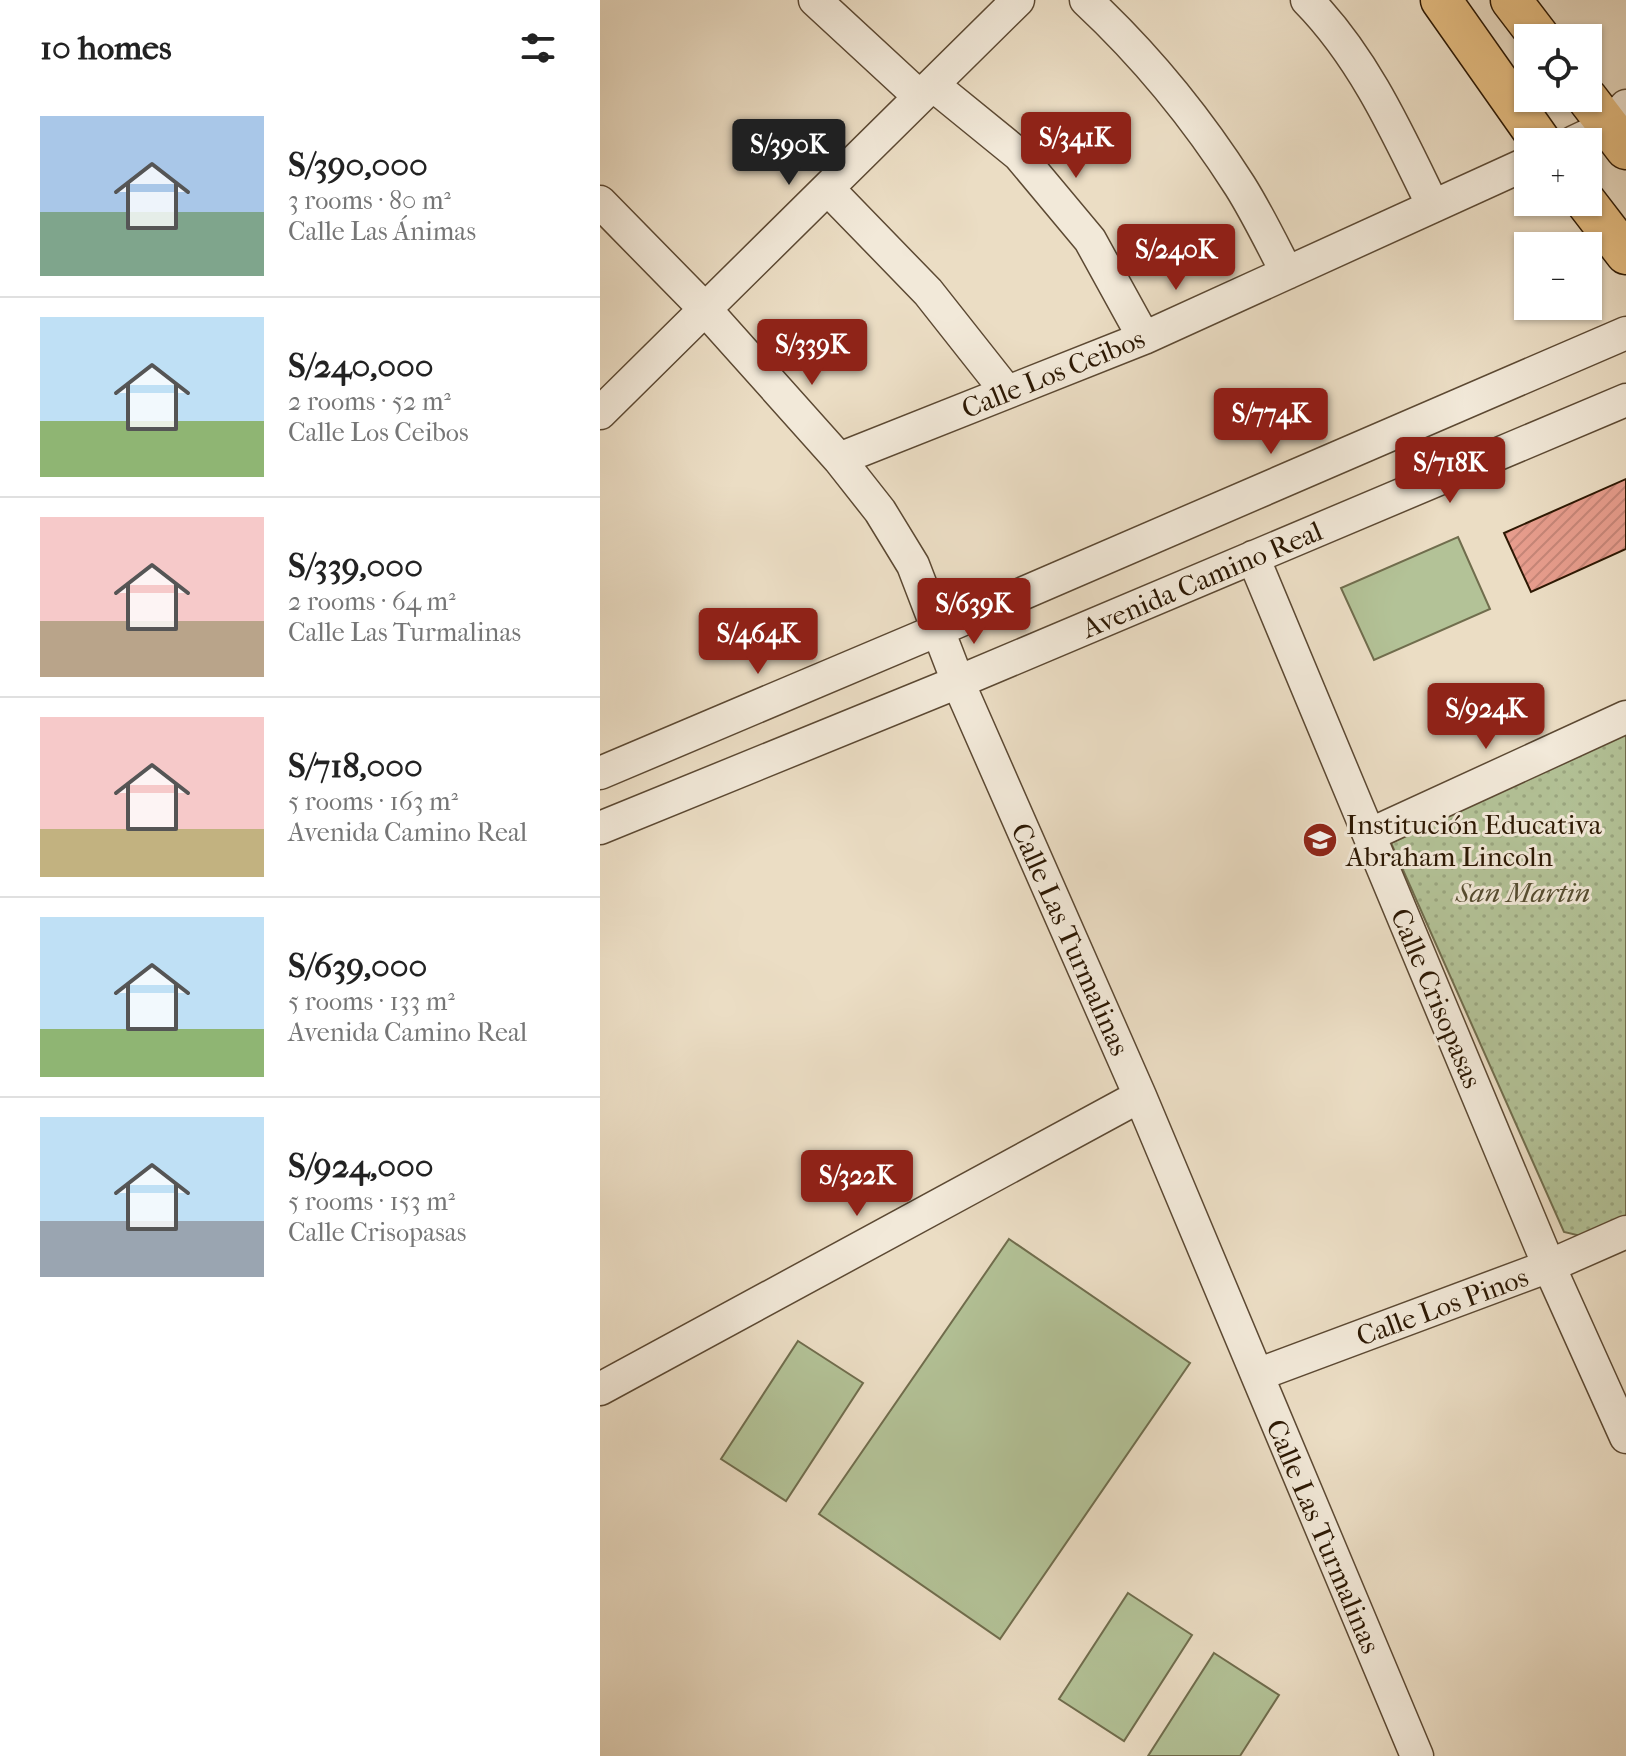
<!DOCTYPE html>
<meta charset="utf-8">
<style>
body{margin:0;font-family:"IM FELL French Canon",serif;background:#f2f2f2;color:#222;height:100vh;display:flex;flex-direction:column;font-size:30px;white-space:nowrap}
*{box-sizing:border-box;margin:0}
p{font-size:26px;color:#767676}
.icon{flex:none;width:44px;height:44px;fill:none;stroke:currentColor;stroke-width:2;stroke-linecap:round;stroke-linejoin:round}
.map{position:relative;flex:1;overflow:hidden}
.details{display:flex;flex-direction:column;background:#fff;width:600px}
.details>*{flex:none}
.buttons{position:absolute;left:914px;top:24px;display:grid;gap:16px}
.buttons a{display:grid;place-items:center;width:88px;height:88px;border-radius:0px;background:#fff;box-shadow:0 2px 6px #0004;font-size:40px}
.price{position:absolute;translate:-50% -68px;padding:0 18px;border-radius:8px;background:#8f2418;color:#fff;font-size:26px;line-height:52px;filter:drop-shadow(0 2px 4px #0008)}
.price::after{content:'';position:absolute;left:50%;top:48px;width:24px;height:18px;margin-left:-12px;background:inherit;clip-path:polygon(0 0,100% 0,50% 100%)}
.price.current{background:#222;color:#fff}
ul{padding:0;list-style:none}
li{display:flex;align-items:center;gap:24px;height:200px;padding:0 40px}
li+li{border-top:2px solid #e0e0e0}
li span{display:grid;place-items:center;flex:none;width:224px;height:160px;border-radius:0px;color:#555}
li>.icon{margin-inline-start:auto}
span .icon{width:96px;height:96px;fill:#fffc;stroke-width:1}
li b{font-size:34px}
h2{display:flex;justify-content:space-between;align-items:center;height:96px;padding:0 40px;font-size:34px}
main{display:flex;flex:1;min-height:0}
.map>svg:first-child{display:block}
.grass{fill:#b3c297;stroke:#706d4d;stroke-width:2}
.park{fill:url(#park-dots);stroke:#706d4d;stroke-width:2}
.building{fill:url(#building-hatch);stroke:#2c1803;stroke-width:2}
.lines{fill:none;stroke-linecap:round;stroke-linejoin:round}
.minor-casing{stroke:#5c4933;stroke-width:35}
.major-casing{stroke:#2c1803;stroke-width:43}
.minor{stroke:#f2e9d9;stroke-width:32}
.major{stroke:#e6be82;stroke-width:40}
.labels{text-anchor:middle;stroke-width:6;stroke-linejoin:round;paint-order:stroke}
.street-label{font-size:28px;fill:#2c1803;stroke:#f2e9d9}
.poi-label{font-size:28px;fill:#2c1803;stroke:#f2e9d9;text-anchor:start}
.park-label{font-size:28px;font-style:italic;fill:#544b2f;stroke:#f2e9d9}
</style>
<main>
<section class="details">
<h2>10 homes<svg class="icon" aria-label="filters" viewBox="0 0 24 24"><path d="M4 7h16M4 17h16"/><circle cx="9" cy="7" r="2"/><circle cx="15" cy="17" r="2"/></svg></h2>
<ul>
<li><span style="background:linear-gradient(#a9c7e8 60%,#7fa58c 0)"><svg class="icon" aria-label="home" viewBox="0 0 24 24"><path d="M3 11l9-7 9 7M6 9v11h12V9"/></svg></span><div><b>S/390,000</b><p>3 rooms · 80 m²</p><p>Calle Las Ánimas</p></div></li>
<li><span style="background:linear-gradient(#bfe0f5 65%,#8fb573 0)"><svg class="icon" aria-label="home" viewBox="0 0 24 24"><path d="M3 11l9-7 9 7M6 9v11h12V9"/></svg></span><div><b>S/240,000</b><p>2 rooms · 52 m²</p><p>Calle Los Ceibos</p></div></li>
<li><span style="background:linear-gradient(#f6c9c9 65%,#b9a48a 0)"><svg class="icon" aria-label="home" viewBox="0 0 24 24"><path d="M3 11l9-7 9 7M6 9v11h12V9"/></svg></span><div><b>S/339,000</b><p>2 rooms · 64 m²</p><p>Calle Las Turmalinas</p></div></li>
<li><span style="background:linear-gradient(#f6c9c9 70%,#c2b280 0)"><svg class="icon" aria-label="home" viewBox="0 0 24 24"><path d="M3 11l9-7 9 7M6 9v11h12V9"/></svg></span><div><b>S/718,000</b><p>5 rooms · 163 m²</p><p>Avenida Camino Real</p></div></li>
<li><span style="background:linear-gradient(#bfe0f5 70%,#8fb573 0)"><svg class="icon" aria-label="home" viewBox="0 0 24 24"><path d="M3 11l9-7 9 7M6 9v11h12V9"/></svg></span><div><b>S/639,000</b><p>5 rooms · 133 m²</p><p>Avenida Camino Real</p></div></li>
<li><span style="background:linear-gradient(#bfe0f5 65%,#9aa5b1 0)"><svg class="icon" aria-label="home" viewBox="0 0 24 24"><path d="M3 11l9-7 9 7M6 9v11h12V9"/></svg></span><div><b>S/924,000</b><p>5 rooms · 153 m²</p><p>Calle Crisopasas</p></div></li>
</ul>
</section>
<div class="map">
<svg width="1026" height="1756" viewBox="0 0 1026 1756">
<defs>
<pattern id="park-dots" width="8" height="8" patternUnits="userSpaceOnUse" patternTransform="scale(2)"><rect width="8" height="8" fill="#b3c297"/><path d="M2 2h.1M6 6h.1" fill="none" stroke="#9aa680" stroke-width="1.8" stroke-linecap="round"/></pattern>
<pattern id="building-hatch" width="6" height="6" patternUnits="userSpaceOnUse" patternTransform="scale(2)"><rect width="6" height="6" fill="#e79d8d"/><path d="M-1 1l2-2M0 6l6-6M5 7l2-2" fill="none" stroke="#c68678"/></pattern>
</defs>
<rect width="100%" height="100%" fill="#ebddc4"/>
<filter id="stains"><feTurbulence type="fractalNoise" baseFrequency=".0025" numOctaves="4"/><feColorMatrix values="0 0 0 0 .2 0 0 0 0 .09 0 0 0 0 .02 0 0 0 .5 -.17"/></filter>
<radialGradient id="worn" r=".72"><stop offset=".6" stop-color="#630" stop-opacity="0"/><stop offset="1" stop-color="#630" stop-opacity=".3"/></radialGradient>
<path class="grass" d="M858 537 890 609 774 660 741 588Z
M409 1239 590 1363 400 1639 219 1514Z
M198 1341 263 1383 186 1501 121 1459Z
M528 1593 592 1635 524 1741 459 1699Z
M614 1653 679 1695 640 1756H548Z"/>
<path class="park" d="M1026 729V1217L981 1236 964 1232 791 843Z"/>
<path class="building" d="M1026 479V549L931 592 904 533Z"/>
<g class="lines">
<g class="minor-casing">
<path id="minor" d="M215 0 320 97
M486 0C545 55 596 117 640 186 657 213 672 244 687 273
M707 0C764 58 798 134 833 206
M333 85 419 155 490 240 544 338
M974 142 1008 126 1026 106
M228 189 328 292 407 392
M0 202 104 308 239 459 280 511 313 565 358 682 540 1096 817 1756
M0 413 418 0
M239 459 544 338 928 163
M653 557 949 1266 1026 1437
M0 773 338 630 1026 333
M0 828 358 682 1026 400
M769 835 1026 717
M657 1375 949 1266 1026 1232
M0 1389 540 1096"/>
</g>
<g class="major-casing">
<path id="major" d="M841 0 941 142
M911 0 940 38
M987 98 1026 149
M986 202 1026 254"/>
</g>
<use href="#minor" class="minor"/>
<use href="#major" class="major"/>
</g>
<defs>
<g id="school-disc" transform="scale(1.8)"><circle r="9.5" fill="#8f2418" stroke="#f2e9d9"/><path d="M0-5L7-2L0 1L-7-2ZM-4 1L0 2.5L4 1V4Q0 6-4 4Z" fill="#fff"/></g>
</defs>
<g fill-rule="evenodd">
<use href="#school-disc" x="720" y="840"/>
</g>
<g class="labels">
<g class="street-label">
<text transform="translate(453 373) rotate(-22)" y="10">Calle Los Ceibos</text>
<text transform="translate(602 579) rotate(-23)" y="10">Avenida Camino Real</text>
<text transform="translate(471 939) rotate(66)" y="10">Calle Las Turmalinas</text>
<text transform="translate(837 998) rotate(67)" y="10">Calle Crisopasas</text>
<text transform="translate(842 1306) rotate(-20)" y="10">Calle Los Pinos</text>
<text transform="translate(724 1536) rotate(67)" y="10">Calle Las Turmalinas</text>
</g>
<g class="poi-label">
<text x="746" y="834">Institución Educativa<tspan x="746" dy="32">Abraham Lincoln</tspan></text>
</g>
<g class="park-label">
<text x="923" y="902">San Martin</text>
</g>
</g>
<rect width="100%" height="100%" filter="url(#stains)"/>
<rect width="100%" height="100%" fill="url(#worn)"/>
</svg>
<div class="buttons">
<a><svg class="icon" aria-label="locate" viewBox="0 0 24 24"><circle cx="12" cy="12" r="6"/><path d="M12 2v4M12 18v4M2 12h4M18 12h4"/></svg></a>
<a>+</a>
<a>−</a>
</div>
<b class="price" style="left:476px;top:180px">S/341K</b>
<b class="price current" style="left:189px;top:187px">S/390K</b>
<b class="price" style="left:576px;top:292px">S/240K</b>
<b class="price" style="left:212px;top:387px">S/339K</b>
<b class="price" style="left:671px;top:456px">S/774K</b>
<b class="price" style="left:850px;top:505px">S/718K</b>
<b class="price" style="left:374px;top:646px">S/639K</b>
<b class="price" style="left:158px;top:676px">S/464K</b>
<b class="price" style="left:886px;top:751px">S/924K</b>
<b class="price" style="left:257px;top:1218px">S/322K</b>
</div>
</main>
